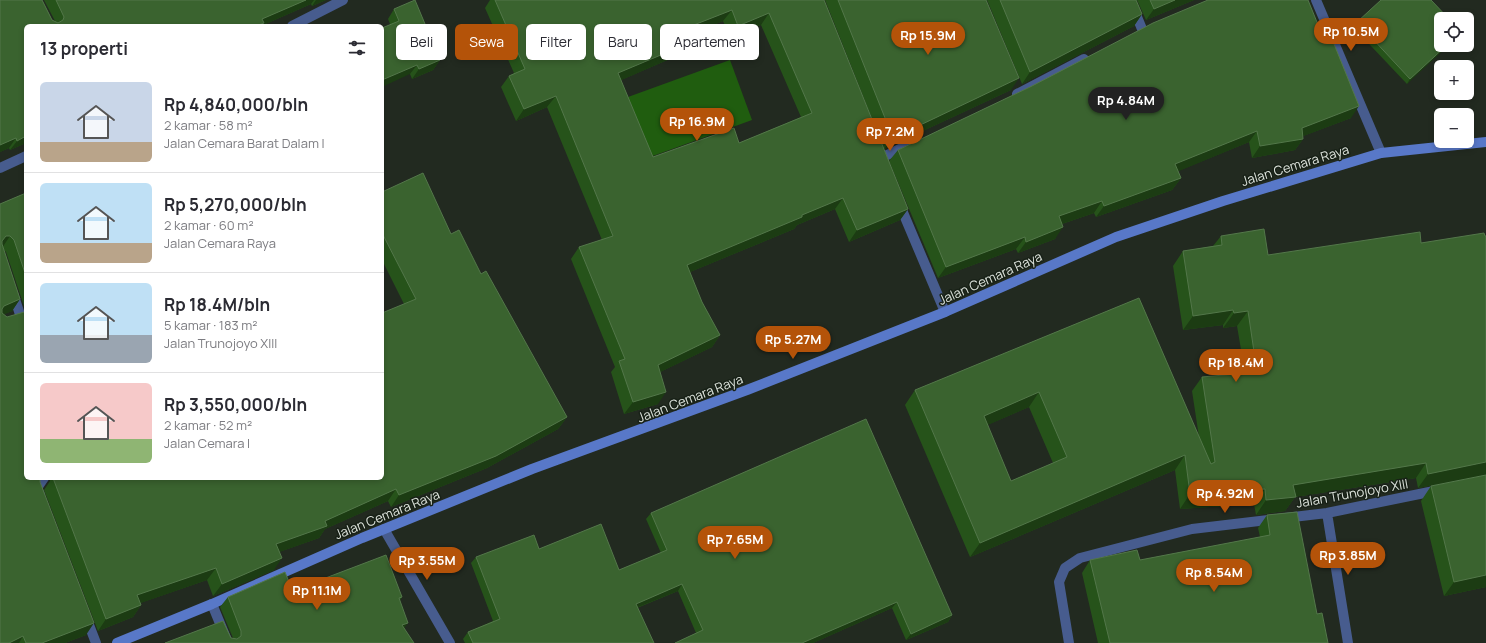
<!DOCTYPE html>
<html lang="id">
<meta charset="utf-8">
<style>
body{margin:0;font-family:Manrope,sans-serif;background:#f2f2f3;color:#2b2b33;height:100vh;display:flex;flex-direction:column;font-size:15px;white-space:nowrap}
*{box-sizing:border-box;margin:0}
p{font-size:13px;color:#7c7c81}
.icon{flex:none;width:22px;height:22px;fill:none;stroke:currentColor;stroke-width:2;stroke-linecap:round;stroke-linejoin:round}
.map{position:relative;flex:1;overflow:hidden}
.details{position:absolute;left:24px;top:24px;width:360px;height:456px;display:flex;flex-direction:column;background:#fff;border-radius:6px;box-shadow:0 2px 6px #0003}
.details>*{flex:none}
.top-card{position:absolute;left:396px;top:24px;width:380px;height:36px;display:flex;gap:8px}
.tools{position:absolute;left:1434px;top:12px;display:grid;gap:8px}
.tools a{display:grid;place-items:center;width:40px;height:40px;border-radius:6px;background:#fff;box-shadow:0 2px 6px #0003;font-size:20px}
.price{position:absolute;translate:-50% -34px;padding:0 9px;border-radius:14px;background:#b45309;color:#fff;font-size:13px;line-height:26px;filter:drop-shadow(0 1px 2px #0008)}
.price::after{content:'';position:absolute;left:50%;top:24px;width:12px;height:9px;margin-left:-6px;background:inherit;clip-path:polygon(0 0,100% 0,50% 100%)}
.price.on{background:#222;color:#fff}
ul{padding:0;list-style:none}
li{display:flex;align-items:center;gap:12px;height:100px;padding:0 16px}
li+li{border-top:1px solid #e1e1e2}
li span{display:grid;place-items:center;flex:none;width:112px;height:80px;border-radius:6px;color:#555}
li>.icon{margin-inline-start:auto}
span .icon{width:48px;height:48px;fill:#fffc;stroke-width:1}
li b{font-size:17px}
h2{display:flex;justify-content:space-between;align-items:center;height:48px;padding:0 16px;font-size:17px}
.chip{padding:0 14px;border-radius:6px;background:#fff;box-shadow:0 2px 6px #0003;font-size:14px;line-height:36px}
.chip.on{background:#b45309;color:#fff}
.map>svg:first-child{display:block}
.green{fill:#205d0f}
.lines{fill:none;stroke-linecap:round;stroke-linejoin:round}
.minor{stroke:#475c8e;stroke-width:10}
.secondary{stroke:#5878c8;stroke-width:10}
.wall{fill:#26531a;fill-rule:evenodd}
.shaded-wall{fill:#1c3c13}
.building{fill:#3a632f;stroke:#53774a;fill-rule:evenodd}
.labels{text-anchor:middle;stroke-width:3;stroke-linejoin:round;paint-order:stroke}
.street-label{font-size:13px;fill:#dee4dd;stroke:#182117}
</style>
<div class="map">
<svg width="1486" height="643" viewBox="0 0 1486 643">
<rect width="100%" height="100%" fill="#222a20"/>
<path class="green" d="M730 60 752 120 650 157 628 97Z"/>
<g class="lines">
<path class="minor" d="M1130 0 1142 29
M1316 0 1381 153
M292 26 343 0
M1017 94 1084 59
M881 158 908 145
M0 168 26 156
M899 203 945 312
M13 293 26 333
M40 495 37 488 44 478
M1327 513 1348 643
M384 529 450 643
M212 604 228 643
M86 617 96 643
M1069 643 1059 582 1065 568 1080 558 1192 529 1327 513 1439 490"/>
<path class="secondary" d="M117 643 212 604 362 538 532 469 747 390 945 312 1116 237 1223 201 1381 153 1486 142"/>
</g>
<path class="wall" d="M0 0H42L52 20 55 21 44 0H326L312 6 311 4 261 26H26V143L10 150 9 148 0 152Z
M490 0H824L908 209 900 220 849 242 835 209 797 225 794 229 690 272 702 302 720 335 712 347 660 372 658 404 624 414 611 372 615 367 571 259 579 247 602 240 547 107 516 121 501 87 509 76 514 73 485 8ZM723 21 730 37 761 25 801 117 739 143 653 157 621 80 679 55 687 44 684 37Z
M825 0H986L1011 90 884 149Z
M987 0H1136L1142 14 1134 26 1022 84Z
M1137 0H1194L1146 20Z
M394 9 440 60 433 70 412 79 388 19Z
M1357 22 1441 45 1407 84 1353 27Z
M1030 87 1351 118 1303 136V139L1295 150 1252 158 1249 142 1178 171 1181 178 1172 190 1096 217 1094 213 1062 224 1055 239 1018 253 1016 249 938 278 889 161 898 150Z
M382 192 451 234 481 274 567 417 558 429 487 468 391 507 388 501 325 529 319 538 279 552 274 570 213 596 207 580 140 603 141 605 133 617 98 631 44 490 50 481V478H382L404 304 382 260Z
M26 193V312L6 252 4 250 20 299 12 311 4 314 40 482 86 635 65 643H0V204Z
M1221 236 1268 255 1421 243 1486 236V475L1418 488 1416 478 1295 497 1285 511 1256 515 1254 504 1180 509 1175 470 970 557 905 405 915 390 1139 298 1199 437 1192 391 1202 377 1245 373 1237 326 1223 328V325L1183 330 1173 266 1183 251 1213 246ZM1029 407 1053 463 1011 481 987 425Z
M1431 486 1486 587 1444 596 1421 501Z
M651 513 952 615 948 622 906 640 892 608 813 643H675L696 633 678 591 637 608 654 643H465L463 639 468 632 493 621 471 563 476 557 539 549 619 570 661 553 646 519Z
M1267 515 1317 614 1328 643H1098L1082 573 1090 560H1140L1260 537 1258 528Z
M291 587 402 597 400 600 404 628 165 643 231 638H233L220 607 228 597Z"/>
<path class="shaded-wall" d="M306 0H314L311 4 261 26H256L262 19Z
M316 0H326L312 6Z
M1175 0H1194L1146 20 1154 9Z
M732 10 723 21 673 42 681 30Z
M769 13 761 25 730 37 738 26Z
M1142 14 1134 26 1022 84 1030 72Z
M687 44 679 55 610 85 618 73Z
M1447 45H1449L1407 84 1410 79Z
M440 60 433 70 412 79 419 69Z
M417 65 410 74 382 87V80Z
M1019 78 1011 90 884 149 893 138Z
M556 96 547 107 516 121 524 109Z
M1359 106 1351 118 1293 140 1302 128Z
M1257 131 1249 142 1167 176 1175 164Z
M26 136V143L10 150 17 141Z
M16 138 9 148 0 152V145Z
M1303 139 1295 150 1252 158 1260 146Z
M1181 178 1172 190 1096 217 1104 206Z
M843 198 835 209 797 225 794 229 678 277 687 265 802 215Z
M1102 201 1094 213 1050 228 1059 216Z
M908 209 900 220 849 242 857 230Z
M1063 227 1055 239 1018 253 1026 242Z
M6 236H10L2 248 0 243Z
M1025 237 1016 249 938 278 946 267Z
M20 299 12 311 0 316V311L4 306Z
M1233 310 1223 325 1183 330 1193 316Z
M1248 311 1237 326 1223 328 1234 313Z
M720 335 712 347 650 377 658 365Z
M666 392 658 404 624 414 633 402Z
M1039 392 1029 407 974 431 984 416Z
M567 417 558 429 487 468 391 507 399 495Z
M1185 455 1175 470 970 557 980 543Z
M1486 462V475L1418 488 1428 474Z
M1426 463 1416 478 1295 497 1285 511 1256 515 1266 500 1293 485Z
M396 489 388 501 325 529 319 538 268 556 276 544 325 521Z
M1265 489 1254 504 1180 509 1190 494Z
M282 558 274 570 213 596 222 584Z
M216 568 207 580 129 607 137 595Z
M1486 575V587L1444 596 1454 582Z
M682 584 678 591 631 610 636 604Z
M897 602 892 608 813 643H802Z
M141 605 133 617 98 631 106 619Z
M952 615 948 622 906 640 911 634Z
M94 623 86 635 65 643H42Z
M408 623 401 633 402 625Z
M23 636 19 643H9Z"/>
<path class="building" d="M0 0H42L52 20 58 23 63 20 64 17 56 0H306L262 19 264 23 256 26H26V136L17 141 16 138 0 145Z
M415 0 440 60 419 69 417 65 382 80V28L399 21 394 9Z
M495 0H824L908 209 857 230 843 198 802 215V217L687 265 702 302 720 335 658 365 666 392 633 402 619 361 625 359 579 247 613 236 556 96 524 109 509 76 525 69ZM732 10 738 26 769 13 812 113 739 143 734 128 653 157 618 73 687 44 681 30Z
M838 0H986L1019 78 893 138Z
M1000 0H1136L1142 14 1030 72Z
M1150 0H1175L1154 9Z
M1208 0H1308L1323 37 1330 34 1359 106 1302 128 1303 139 1260 146 1257 131 1175 164 1181 178 1104 206 1102 201 1059 216 1063 227 1026 242 1025 237 946 267 898 150 1030 87 1153 23Z
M1381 0H1431L1449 19H1441V45H1447L1410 79 1357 22Z
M423 173 451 234 459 230 481 274 486 271 567 417 496 456 399 495 396 489 325 521 327 526 276 544 282 558 222 584 216 568 137 595 141 605 106 619 53 478H382V313L416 299 382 233V192Z
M26 193V276L14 240 10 236H6L2 241V244L20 299 4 306 2 309V313L7 317 24 312 26 317V478H40V482L94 623 42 643H26L23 636 9 643H0V204Z
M1264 229 1268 255 1420 232 1421 243 1484 233 1485 236H1486V462L1428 474 1426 463 1293 485 1296 497 1266 500 1265 489 1190 494 1185 455 980 543 915 390 1139 298 1211 464 1215 462 1202 377 1257 372 1248 311 1234 313 1233 310 1193 316 1183 251 1222 245 1221 236ZM1039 392 1067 457 1011 481 984 416Z
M866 419 952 615 911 634 897 602 802 643H675L703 630 682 584 636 604 654 643H473L468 632 500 619 476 557 534 535 539 549 601 524 619 570 667 550 651 513Z
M1486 475V575L1454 582 1431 486Z
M1297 512 1317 614 1322 613 1328 643H1110L1090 560 1137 550 1140 560 1270 535 1267 515Z
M386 555 402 597 399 598 408 623 402 625 414 643H165L223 621 231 638 237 639 241 636V631L228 597 285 572 291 587 315 582Z"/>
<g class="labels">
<g class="street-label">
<text transform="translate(1295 165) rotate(-17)" y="5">Jalan Cemara Raya</text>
<text transform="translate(990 278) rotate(-24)" y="5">Jalan Cemara Raya</text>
<text transform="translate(690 398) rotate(-21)" y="5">Jalan Cemara Raya</text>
<text transform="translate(1352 493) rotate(-10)" y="5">Jalan Trunojoyo XIII</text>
<text transform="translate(387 514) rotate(-22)" y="5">Jalan Cemara Raya</text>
</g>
</g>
</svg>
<div class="tools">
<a><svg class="icon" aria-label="locate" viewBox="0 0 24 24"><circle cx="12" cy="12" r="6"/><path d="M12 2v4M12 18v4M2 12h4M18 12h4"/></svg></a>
<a>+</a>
<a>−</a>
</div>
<b class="price" style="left:1351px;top:52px">Rp 10.5M</b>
<b class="price" style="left:928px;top:56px">Rp 15.9M</b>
<b class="price on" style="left:1126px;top:121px">Rp 4.84M</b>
<b class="price" style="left:697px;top:142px">Rp 16.9M</b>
<b class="price" style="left:890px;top:152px">Rp 7.2M</b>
<b class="price" style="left:793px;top:360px">Rp 5.27M</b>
<b class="price" style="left:1236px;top:383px">Rp 18.4M</b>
<b class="price" style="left:1225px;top:514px">Rp 4.92M</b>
<b class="price" style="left:735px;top:560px">Rp 7.65M</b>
<b class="price" style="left:1348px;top:576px">Rp 3.85M</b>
<b class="price" style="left:427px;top:581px">Rp 3.55M</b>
<b class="price" style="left:1214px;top:593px">Rp 8.54M</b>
<b class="price" style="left:317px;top:611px">Rp 11.1M</b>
<div class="top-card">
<a class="chip">Beli</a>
<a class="chip on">Sewa</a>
<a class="chip">Filter</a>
<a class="chip">Baru</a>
<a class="chip">Apartemen</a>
</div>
<section class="details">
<h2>13 properti<svg class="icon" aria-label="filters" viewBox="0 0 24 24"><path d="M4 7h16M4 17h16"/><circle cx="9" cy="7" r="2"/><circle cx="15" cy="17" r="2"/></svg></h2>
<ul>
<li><span style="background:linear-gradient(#c9d6e8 75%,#b9a48a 0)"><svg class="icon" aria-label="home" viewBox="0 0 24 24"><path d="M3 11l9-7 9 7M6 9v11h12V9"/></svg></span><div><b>Rp 4,840,000/bln</b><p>2 kamar · 58 m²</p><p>Jalan Cemara Barat Dalam I</p></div></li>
<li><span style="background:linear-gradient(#bfe0f5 75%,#b9a48a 0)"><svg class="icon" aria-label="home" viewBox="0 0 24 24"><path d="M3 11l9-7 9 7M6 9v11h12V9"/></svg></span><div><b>Rp 5,270,000/bln</b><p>2 kamar · 60 m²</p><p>Jalan Cemara Raya</p></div></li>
<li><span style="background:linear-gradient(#bfe0f5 65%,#9aa5b1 0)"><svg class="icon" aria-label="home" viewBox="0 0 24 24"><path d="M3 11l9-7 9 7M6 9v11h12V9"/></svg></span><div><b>Rp 18.4M/bln</b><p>5 kamar · 183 m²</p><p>Jalan Trunojoyo XIII</p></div></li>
<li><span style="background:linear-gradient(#f6c9c9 70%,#8fb573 0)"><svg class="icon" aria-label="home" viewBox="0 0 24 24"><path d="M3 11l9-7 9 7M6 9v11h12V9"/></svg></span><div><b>Rp 3,550,000/bln</b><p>2 kamar · 52 m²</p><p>Jalan Cemara I</p></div></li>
</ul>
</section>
</div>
